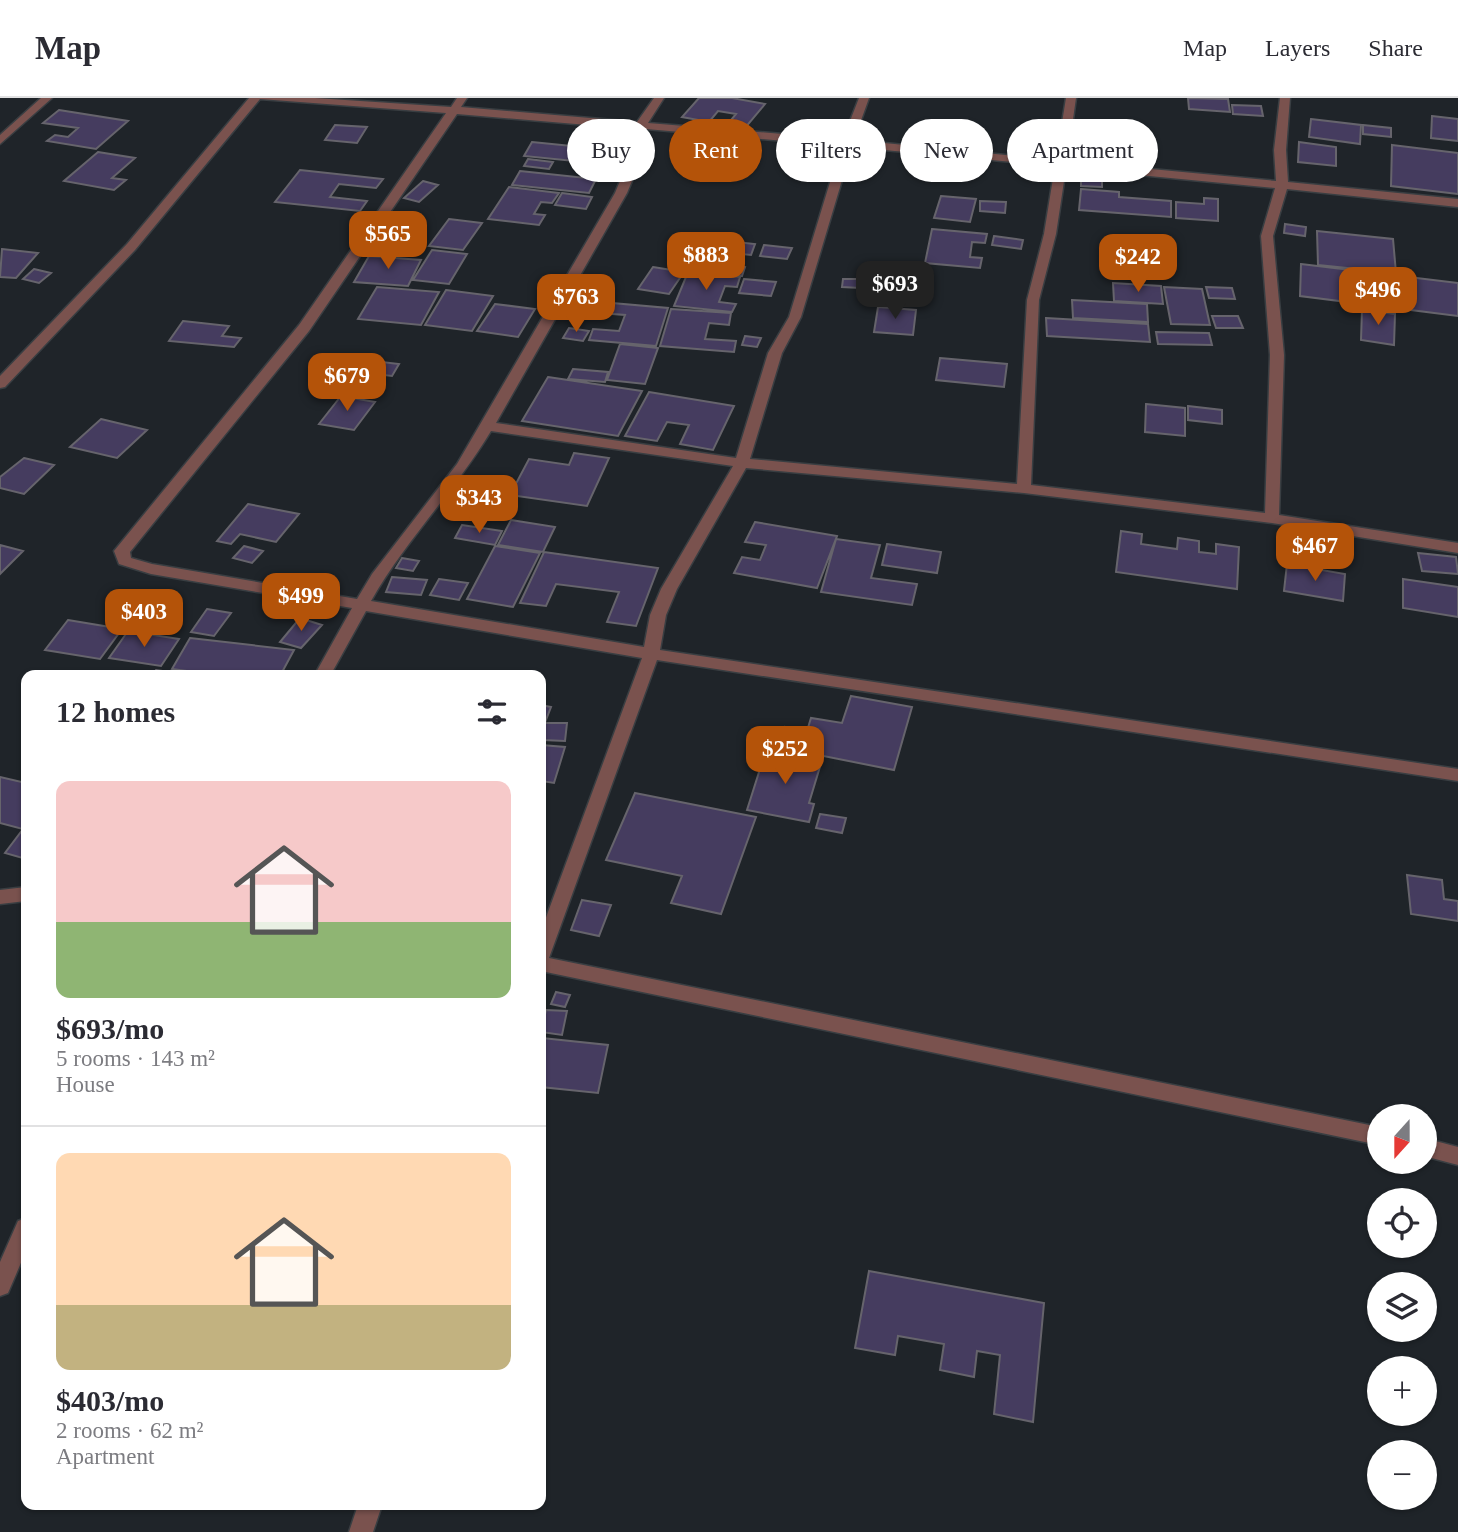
<!DOCTYPE html>
<meta charset="utf-8">
<style>
body{margin:0;font-family:"Times New Roman",serif;background:#f2f2f3;color:#2b2b33;height:100vh;display:flex;flex-direction:column;font-size:26px;white-space:nowrap}
*{box-sizing:border-box;margin:0}
p{font-size:23px;color:#7c7c81}
.icon{flex:none;width:38px;height:38px;fill:none;stroke:currentColor;stroke-width:2;stroke-linecap:round;stroke-linejoin:round}
.map{position:relative;flex:1;overflow:hidden}
.drawer{position:absolute;left:21px;top:572px;width:525px;height:840px;display:flex;flex-direction:column;background:#fff;border-radius:14px;box-shadow:0 2px 5px #0004}
.drawer>*{flex:none}
.top-card{position:absolute;left:567px;top:21px;width:665px;height:63px;display:flex;gap:14px}
.needle{width:46px;rotate:201deg}
.controls{position:absolute;left:1367px;top:1006px;display:grid;gap:14px}
.controls a{display:grid;place-items:center;width:70px;height:70px;border-radius:50%;background:#fff;box-shadow:0 2px 5px #0004;font-size:35px}
.price{position:absolute;translate:-50% -60px;padding:0 16px;border-radius:14px;background:#b45309;color:#fff;font-size:23px;line-height:46px;filter:drop-shadow(0 2px 4px #0008)}
.price::after{content:'';position:absolute;left:50%;top:42px;width:21px;height:16px;margin-left:-10px;background:inherit;clip-path:polygon(0 0,100% 0,50% 100%)}
.price.active{background:#222;color:#fff}
ul{padding:0;list-style:none}
li{display:grid;align-content:center;gap:14px;height:371px;padding:0 35px}
li+li{border-top:2px solid #e1e1e2}
li span{display:grid;place-items:center;height:217px;border-radius:14px;color:#555}
li>.icon{margin-inline-start:auto}
span .icon{width:126px;height:126px;fill:#fffc;stroke-width:1}
li b{font-size:30px}
h2{display:flex;justify-content:space-between;align-items:center;height:84px;padding:0 35px;font-size:30px}
.pill{padding:0 24px;border-radius:32px;background:#fff;box-shadow:0 2px 5px #0004;font-size:24px;line-height:63px}
.pill.active{background:#b45309;color:#fff}
header{display:flex;align-items:center;gap:42px;box-sizing:border-box;height:98px;padding:0 35px;background:#fff;border-bottom:2px solid #e1e1e2}
header strong{font-size:33px}
nav{display:flex;gap:38px;margin-inline-start:auto;font-size:24px}
.map>svg:first-child{display:block}
.building{fill:#453c5f;stroke:#66646c;stroke-width:2}
.lines{fill:none;stroke-linecap:round;stroke-linejoin:round}
.minor-casing{stroke:#393e42;stroke-width:3}
.minor{fill:#7a524e;fill-rule:evenodd}
</style>
<header>
<strong>Map</strong>
<nav><a>Map</a><a>Layers</a><a>Share</a></nav>
</header>
<div class="map">
<svg width="1458" height="1434" viewBox="0 0 1458 1434">
<rect width="100%" height="100%" fill="#1f2429"/>
<path class="building" d="M699 0H732L765 6 745 30 727 27 736 16 718 13 709 24 682 19Z
M1188 0 1228 1 1230 14 1189 11Z
M1232 7 1261 8 1263 18 1233 16Z
M59 12 128 23 96 51 47 43 55 37 68 39 78 30 43 25Z
M1432 18 1458 21V43L1431 40Z
M1311 21 1361 27 1360 46 1309 39Z
M335 27 367 29 357 45 325 42Z
M1363 27 1391 30V39L1363 36Z
M532 44 612 52 604 66 524 58Z
M1299 44 1336 49V68L1298 64Z
M1392 47 1458 55V96L1391 88Z
M98 54 135 60 112 80 126 82 114 92 64 83Z
M528 61 553 64 549 71 524 68Z
M300 72 383 81 376 90 339 86 330 99 367 103 360 113 275 104Z
M520 73 596 81 589 95 512 87Z
M1081 79 1102 80V89L1081 88Z
M423 83 438 87 419 104 404 100Z
M509 89 559 95 552 105 541 104 534 116 545 117 539 127 488 121Z
M1081 91 1119 94V99L1171 103V119L1079 112Z
M562 95 592 99 586 111 555 107Z
M941 98 976 101 970 124 934 120Z
M1204 100 1218 101V123L1176 120V104L1204 106Z
M980 103 1006 104 1005 115 980 113Z
M449 121 482 125 463 152 429 148Z
M1285 126 1306 129 1305 138 1284 135Z
M932 131 987 136 985 145 972 144 970 159 982 160 980 170 925 165Z
M1317 133 1393 141 1396 175 1318 167Z
M994 138 1023 142 1021 151 992 147Z
M699 140 755 146 751 157 742 156 737 168 745 169 742 178 685 172Z
M764 147 792 150 787 161 760 158Z
M2 151 38 155 16 180 0 179Z
M432 152 467 156 449 186 413 182Z
M369 158 421 162 408 188 354 184Z
M1301 166 1458 185V218L1300 198Z
M653 169 684 174 669 196 638 191Z
M34 171 51 175 39 185 23 181Z
M688 174 740 179 737 189 725 188 719 204 736 206 732 214 674 208Z
M744 181 776 184 771 198 739 195Z
M843 181H860V190L842 189Z
M1113 185 1161 188 1163 206 1114 203Z
M579 187 599 190 592 201 572 198Z
M377 189 439 194 421 227 358 221Z
M1164 189 1202 191 1210 227 1171 226Z
M1206 189 1232 190 1235 201 1209 200Z
M446 192 493 198 472 233 425 227Z
M578 202 668 210 656 248 589 242 593 231 619 233 625 217 574 213Z
M1072 202 1147 206 1148 224 1073 220Z
M495 206 535 211 518 239 477 233Z
M878 209 916 212 913 237 874 234Z
M671 211 731 215 729 227 709 225 705 241 736 243 734 254 660 248Z
M1362 212 1395 216 1394 247 1361 242Z
M1212 218H1238L1243 230H1216Z
M1046 220 1148 226 1150 244 1047 238Z
M183 223 229 228 222 238 241 240 234 249 169 243Z
M569 230 589 233 583 243 563 240Z
M1156 234 1209 235 1212 247 1158 246Z
M745 238 761 240 757 249 742 247Z
M620 246 658 250 645 286 607 282Z
M940 260 1007 266 1004 289 936 282Z
M365 262 399 266 392 278 358 274Z
M573 271 608 274 605 284 568 281Z
M548 279 642 293 618 338 522 323Z
M649 294 734 308 713 352 680 346 689 327 667 324 657 343 625 338Z
M341 298 375 304 354 332 319 326Z
M1146 306 1185 310V338L1145 334Z
M1188 308 1222 312V326L1188 322Z
M101 321 147 332 117 360 70 349Z
M574 355 609 360 587 408 510 397 529 361 569 367Z
M24 360 54 367 24 396 0 390V379Z
M248 406 299 416 276 444 240 436 231 446 217 443Z
M511 422 555 429 543 454 498 447Z
M755 424 837 438 817 490 734 475 742 459 760 462 766 447 745 444Z
M462 427 502 433 495 447 455 440Z
M1121 433 1142 436 1141 446 1177 451 1178 440 1199 443V454L1216 456V446L1239 449 1237 491 1116 474Z
M836 441 880 447 871 480 917 486 912 507 821 494Z
M1308 442 1342 445 1344 462 1309 458Z
M887 446 941 454 937 475 882 467Z
M0 447 23 453 0 476Z
M244 448 263 453 252 465 233 460Z
M495 448 540 455 513 509 467 501Z
M544 454 658 470 636 528 607 524 619 494 556 486 546 508 520 505Z
M1418 455 1456 459 1458 476 1422 473Z
M402 460 419 463 413 473 396 470Z
M1287 466 1345 476 1343 503 1284 493Z
M392 479 427 482 421 497 386 494Z
M439 481 468 485 459 502 430 497Z
M1403 481 1458 489V519L1403 510Z
M207 511 231 515 214 538 191 534Z
M300 520 322 527 301 550 280 544Z
M68 522 122 531 100 561 45 552Z
M128 533 179 541 161 568 109 560Z
M190 540 294 552 280 578H224L172 571Z
M156 572 196 578H153Z
M851 598 912 609 894 672 778 649 785 629 807 633 811 620 842 625Z
M541 607 551 609 544 627 541 626Z
M545 625H567L565 643 543 642Z
M541 647 565 649 554 685 541 683Z
M766 652 822 662 809 705 814 706 809 724 747 712Z
M0 679 26 685V761L5 755 23 731 0 725Z
M635 695 756 719 721 816 671 805 682 778 606 762Z
M820 716 846 720 842 735 816 730Z
M1407 777 1442 782 1444 801 1458 803V823L1411 816Z
M582 802 611 807 599 838 571 832Z
M556 894 570 897 565 909 551 906Z
M546 912 567 913 562 937 541 934Z
M542 940 608 947 598 995 541 989Z
M869 1173 1044 1205 1033 1324 994 1316 1000 1257 977 1253 974 1279 940 1272 944 1246 898 1238 895 1257 855 1250Z"/>
<g class="lines">
<g class="minor-casing">
<path id="minor" d="M41 0H52L0 46V37Z
M249 0H315L451 9 457 0H467L461 9 637 24 654 0H664L648 25 843 41 859 0H869L854 42 1056 62 1066 0H1076L1067 63 1276 83 1274 52 1280 0H1290L1286 52 1288 84 1458 101V109L1287 91 1273 138 1284 257 1279 417 1458 445V455L1272 425 1024 395 746 370 677 491 666 517 660 552 1458 671V683L657 562 549 860 1379 1029V1047L541 873V833L642 560 366 513 330 578H314L352 510 151 476 119 466 114 453 299 227 446 15 260 1 135 152 5 289 0 290V278L127 146ZM457 16 635 31V47L615 95 457 366 372 476 357 501 152 466 131 460 130 454 309 233ZM646 31 841 48 789 219 768 255 736 360 496 325 627 95 647 47ZM852 49 1055 68 1044 136 1027 202 1017 386 750 361 782 255 801 219ZM1066 70 1275 90 1261 138 1270 257 1265 415 1031 387 1039 202 1056 136ZM491 333 733 368 661 491 650 517 644 549 371 503C405 443 455 393 491 333Z
M26 789V803L0 806V792Z
M1424 1040 1458 1049V1067L1424 1058Z
M26 1120V1153L8 1195 0 1198V1164L18 1123Z
M358 1407H382L373 1434H349Z"/>
</g>
<use href="#minor" class="minor"/>
</g>
</svg>
<div class="controls">
<a><svg class="needle" viewBox="-14 -14 28 28"><path d="M0-13l5 13h-10z" fill="#e53935"/><path d="M0 13l5-13h-10z" fill="#7c7c81"/></svg></a>
<a><svg class="icon" aria-label="locate" viewBox="0 0 24 24"><circle cx="12" cy="12" r="6"/><path d="M12 2v4M12 18v4M2 12h4M18 12h4"/></svg></a>
<a><svg class="icon" aria-label="layers" viewBox="0 0 24 24"><path d="M12 4l9 5-9 5-9-5zM3 14l9 5 9-5"/></svg></a>
<a>+</a>
<a>−</a>
</div>
<b class="price" style="left:388px;top:173px">$565</b>
<b class="price" style="left:706px;top:194px">$883</b>
<b class="price" style="left:1138px;top:196px">$242</b>
<b class="price active" style="left:895px;top:223px">$693</b>
<b class="price" style="left:1378px;top:229px">$496</b>
<b class="price" style="left:576px;top:236px">$763</b>
<b class="price" style="left:347px;top:315px">$679</b>
<b class="price" style="left:479px;top:437px">$343</b>
<b class="price" style="left:1315px;top:485px">$467</b>
<b class="price" style="left:301px;top:535px">$499</b>
<b class="price" style="left:144px;top:551px">$403</b>
<b class="price" style="left:785px;top:688px">$252</b>
<div class="top-card">
<a class="pill">Buy</a>
<a class="pill active">Rent</a>
<a class="pill">Filters</a>
<a class="pill">New</a>
<a class="pill">Apartment</a>
</div>
<section class="drawer">
<h2>12 homes<svg class="icon" aria-label="filters" viewBox="0 0 24 24"><path d="M4 7h16M4 17h16"/><circle cx="9" cy="7" r="2"/><circle cx="15" cy="17" r="2"/></svg></h2>
<ul>
<li><span style="background:linear-gradient(#f6c9c9 65%,#8fb573 0)"><svg class="icon" aria-label="home" viewBox="0 0 24 24"><path d="M3 11l9-7 9 7M6 9v11h12V9"/></svg></span><div><b>$693/mo</b><p>5 rooms · 143 m²</p><p>House</p></div></li>
<li><span style="background:linear-gradient(#ffd9b3 70%,#c2b280 0)"><svg class="icon" aria-label="home" viewBox="0 0 24 24"><path d="M3 11l9-7 9 7M6 9v11h12V9"/></svg></span><div><b>$403/mo</b><p>2 rooms · 62 m²</p><p>Apartment</p></div></li>
</ul>
</section>
</div>
